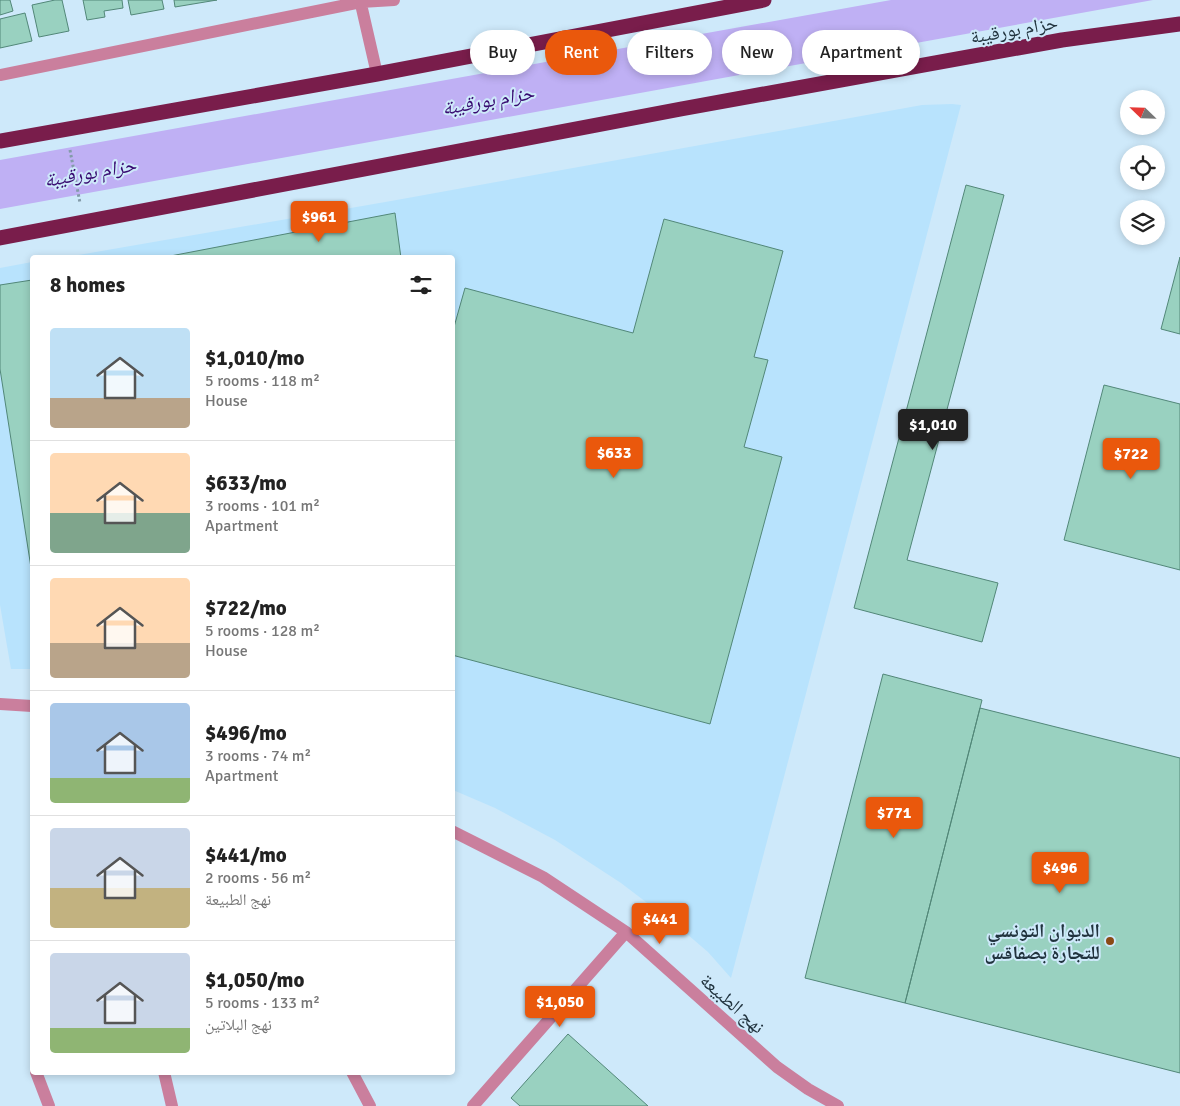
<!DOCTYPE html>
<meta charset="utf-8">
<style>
body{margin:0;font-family:Signika,"Noto Naskh Arabic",sans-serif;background:#f2f2f2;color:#222;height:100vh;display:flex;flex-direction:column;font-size:19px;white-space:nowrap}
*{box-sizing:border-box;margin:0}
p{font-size:16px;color:#767676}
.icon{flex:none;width:28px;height:28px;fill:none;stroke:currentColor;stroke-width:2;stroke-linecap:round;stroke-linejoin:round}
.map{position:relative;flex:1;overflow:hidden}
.side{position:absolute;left:30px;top:255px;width:425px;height:820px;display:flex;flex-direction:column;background:#fff;border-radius:5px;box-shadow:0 2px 8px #0003}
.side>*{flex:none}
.banner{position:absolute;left:470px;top:30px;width:475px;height:45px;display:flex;gap:10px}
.needle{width:32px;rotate:293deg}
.fabs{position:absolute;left:1120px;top:90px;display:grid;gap:10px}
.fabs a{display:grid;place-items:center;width:45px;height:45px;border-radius:50%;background:#fff;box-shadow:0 2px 8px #0003;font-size:25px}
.price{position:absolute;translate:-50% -42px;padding:0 11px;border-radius:5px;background:#ea580c;color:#fff;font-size:16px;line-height:32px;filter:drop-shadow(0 1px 2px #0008)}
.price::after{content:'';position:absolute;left:50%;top:30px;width:15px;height:11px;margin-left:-8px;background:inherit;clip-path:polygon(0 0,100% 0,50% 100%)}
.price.active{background:#222;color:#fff}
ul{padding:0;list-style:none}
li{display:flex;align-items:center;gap:15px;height:125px;padding:0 20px}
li+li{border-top:1px solid #e0e0e0}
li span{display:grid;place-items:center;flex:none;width:140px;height:100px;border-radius:5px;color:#555}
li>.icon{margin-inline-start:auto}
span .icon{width:60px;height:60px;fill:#fffc;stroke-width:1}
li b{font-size:21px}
h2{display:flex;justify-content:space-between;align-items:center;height:60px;padding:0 20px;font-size:21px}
.pill{padding:0 18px;border-radius:22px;background:#fff;box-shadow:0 2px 8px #0003;font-size:18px;line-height:45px}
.pill.active{background:#ea580c;color:#fff}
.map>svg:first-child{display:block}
.built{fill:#b8e3fd}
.water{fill:#bfb0f4}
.building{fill:#99d1c0;stroke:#528778}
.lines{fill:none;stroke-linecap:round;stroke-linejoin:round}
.path{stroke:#839ba9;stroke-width:3;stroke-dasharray:2.5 2.5;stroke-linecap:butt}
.minor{stroke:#ca7f9d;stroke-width:12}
.highway{stroke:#791d4b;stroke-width:15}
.poi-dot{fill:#8b4a15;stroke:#cee9fa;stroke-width:2}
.labels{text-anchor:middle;stroke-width:4;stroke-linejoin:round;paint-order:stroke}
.street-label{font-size:19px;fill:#21333e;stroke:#cee9fa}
.poi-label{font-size:19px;font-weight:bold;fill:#21333e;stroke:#cee9fa;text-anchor:end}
.water-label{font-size:20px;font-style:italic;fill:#370a70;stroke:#cee9fa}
</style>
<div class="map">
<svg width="1180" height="1106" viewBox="0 0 1180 1106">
<rect width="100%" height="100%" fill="#cee9fa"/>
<path class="built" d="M952 104 961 105 731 978 708 952 680 928 621 883 555 840 523 823 495 808 453 790 452 258H61L391 201 922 105Z
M32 262V669H11L0 605V268Z"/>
<path class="water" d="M891 0H1153L0 209V160Z"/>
<path class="building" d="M0 0H10L13 11 0 15Z
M55 0H62L69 31 39 37 32 5Z
M83 0H122L123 8 104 11 105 17 87 20Z
M128 0H162L164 9 131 15Z
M174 0H217L175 7Z
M25 13 32 41 0 48V19Z
M966 185 1004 195 907 560 998 583 982 642 854 608Z
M395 213 401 258H160Z
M664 219 783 251 754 357 768 360 744 447 782 457 710 724 452 655V334L465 288 633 333Z
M1180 257V334L1161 329Z
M32 280V574L0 369V285Z
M1104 385 1180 404V570L1064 540Z
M883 674 982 700 905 1003 805 978Z
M980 708 1180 758V1073L905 1003Z
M568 1034 648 1106H520L511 1098Z"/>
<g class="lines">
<path class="path" d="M70 150 80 203"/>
<path class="minor" d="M360 0 377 74
M0 75 361 2 394 0
M0 704 32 706
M452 831 543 877 626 932 777 1067 808 1089 838 1106
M36 1072 49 1106
M164 1072 172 1106
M352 1072 370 1106
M473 1106 626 932"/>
<path class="highway" d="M0 141 377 74 764 0
M0 238 681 109 1062 40 1180 24"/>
</g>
<circle class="poi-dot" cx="1110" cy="941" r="5"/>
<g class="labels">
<g class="street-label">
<text transform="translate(1014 29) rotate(-10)" y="7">حزام بورقيبة</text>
<text transform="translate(733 1003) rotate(42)" y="7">نهج الطبيعة</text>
</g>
<g class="poi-label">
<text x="1100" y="937">الديوان التونسي<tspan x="1100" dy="22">للتجارة بصفاقس</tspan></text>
</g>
<g class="water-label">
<text transform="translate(488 100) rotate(-10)" y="7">حزام بورقيبة</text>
<text transform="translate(90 172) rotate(-10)" y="7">حزام بورقيبة</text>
</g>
</g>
</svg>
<div class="fabs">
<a><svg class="needle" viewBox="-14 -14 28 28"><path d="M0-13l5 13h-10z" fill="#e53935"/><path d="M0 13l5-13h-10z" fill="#767676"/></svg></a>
<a><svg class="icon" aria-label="locate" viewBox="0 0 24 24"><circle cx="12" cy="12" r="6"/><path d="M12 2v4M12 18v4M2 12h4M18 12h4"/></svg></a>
<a><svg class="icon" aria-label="layers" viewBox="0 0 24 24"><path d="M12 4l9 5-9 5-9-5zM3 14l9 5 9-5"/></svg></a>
</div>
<b class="price" style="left:319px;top:243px">$961</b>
<b class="price active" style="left:933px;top:451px">$1,010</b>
<b class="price" style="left:614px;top:479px">$633</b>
<b class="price" style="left:1131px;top:480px">$722</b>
<b class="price" style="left:894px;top:839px">$771</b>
<b class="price" style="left:1060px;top:894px">$496</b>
<b class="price" style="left:660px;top:945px">$441</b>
<b class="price" style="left:560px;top:1028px">$1,050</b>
<div class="banner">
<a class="pill">Buy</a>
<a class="pill active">Rent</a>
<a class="pill">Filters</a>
<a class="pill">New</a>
<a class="pill">Apartment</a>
</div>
<section class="side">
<h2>8 homes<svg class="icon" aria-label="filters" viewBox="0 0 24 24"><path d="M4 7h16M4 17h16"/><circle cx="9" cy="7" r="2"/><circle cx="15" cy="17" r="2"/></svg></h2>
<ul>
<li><span style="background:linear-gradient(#bfe0f5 70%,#b9a48a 0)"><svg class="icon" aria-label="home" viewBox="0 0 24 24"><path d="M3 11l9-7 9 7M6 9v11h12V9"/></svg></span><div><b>$1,010/mo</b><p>5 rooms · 118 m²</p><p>House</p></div></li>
<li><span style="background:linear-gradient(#ffd9b3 60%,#7fa58c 0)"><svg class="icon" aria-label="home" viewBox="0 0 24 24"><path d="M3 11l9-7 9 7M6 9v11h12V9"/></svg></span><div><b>$633/mo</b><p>3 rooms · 101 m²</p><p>Apartment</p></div></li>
<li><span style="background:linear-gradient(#ffd9b3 65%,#b9a48a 0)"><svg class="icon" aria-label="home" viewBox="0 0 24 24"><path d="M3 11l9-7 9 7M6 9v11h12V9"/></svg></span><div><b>$722/mo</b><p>5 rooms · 128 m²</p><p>House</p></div></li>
<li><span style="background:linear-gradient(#a9c7e8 75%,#8fb573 0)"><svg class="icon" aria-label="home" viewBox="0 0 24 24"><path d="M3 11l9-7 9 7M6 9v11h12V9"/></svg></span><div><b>$496/mo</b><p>3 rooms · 74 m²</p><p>Apartment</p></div></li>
<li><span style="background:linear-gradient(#c9d6e8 60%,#c2b280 0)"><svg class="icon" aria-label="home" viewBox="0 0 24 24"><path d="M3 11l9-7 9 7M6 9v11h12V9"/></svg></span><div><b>$441/mo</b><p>2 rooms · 56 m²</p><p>نهج الطبيعة</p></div></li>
<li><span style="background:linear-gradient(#c9d6e8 75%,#8fb573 0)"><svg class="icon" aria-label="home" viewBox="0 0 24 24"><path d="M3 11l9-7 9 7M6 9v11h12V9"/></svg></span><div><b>$1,050/mo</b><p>5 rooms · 133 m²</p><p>نهج البلاتين</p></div></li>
</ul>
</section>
</div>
